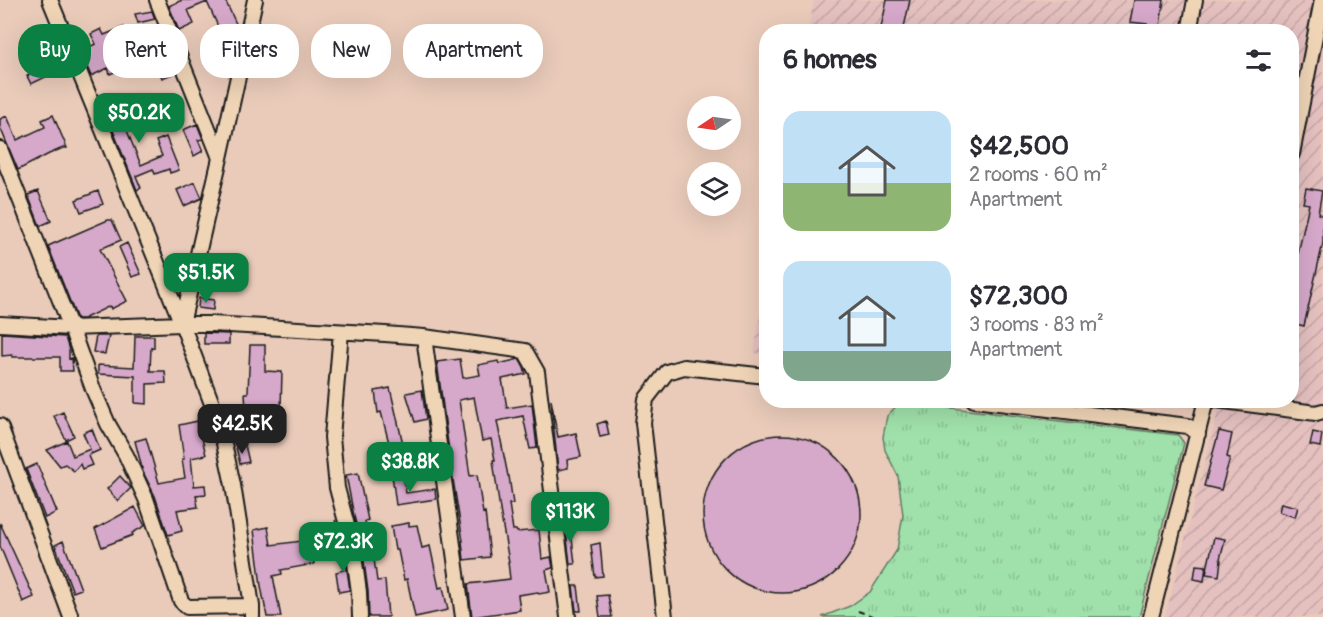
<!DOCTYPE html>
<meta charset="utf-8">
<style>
body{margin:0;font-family:Pangolin,sans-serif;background:#f2f2f3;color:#2b2b33;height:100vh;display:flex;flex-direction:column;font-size:22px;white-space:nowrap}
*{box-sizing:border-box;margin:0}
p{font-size:20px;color:#7c7c81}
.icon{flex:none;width:33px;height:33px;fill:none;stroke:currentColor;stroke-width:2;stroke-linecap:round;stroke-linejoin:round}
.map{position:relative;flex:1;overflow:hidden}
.details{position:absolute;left:759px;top:24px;width:540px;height:384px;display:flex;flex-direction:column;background:#fff;border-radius:24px;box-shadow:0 6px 24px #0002}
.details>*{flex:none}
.hud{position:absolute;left:18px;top:24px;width:570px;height:54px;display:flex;gap:12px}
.needle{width:39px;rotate:257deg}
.controls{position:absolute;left:687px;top:96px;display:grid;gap:12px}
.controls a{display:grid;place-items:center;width:54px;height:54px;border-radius:50%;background:#fff;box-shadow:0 6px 24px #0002;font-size:30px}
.price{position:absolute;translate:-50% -51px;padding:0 14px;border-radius:12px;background:#0b8043;color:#fff;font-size:20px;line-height:39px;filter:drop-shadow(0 2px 3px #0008)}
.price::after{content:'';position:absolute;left:50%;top:36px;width:18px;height:14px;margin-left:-9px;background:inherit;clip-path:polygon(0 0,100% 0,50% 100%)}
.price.current{background:#222;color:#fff}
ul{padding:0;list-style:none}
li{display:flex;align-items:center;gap:18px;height:150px;padding:0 24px}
li span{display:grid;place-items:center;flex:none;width:168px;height:120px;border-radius:18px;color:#555}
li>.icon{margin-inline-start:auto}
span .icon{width:72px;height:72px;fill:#fffc;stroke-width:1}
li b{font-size:26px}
h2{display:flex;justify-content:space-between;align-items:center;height:72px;padding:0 24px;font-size:26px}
.pill{padding:0 21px;border-radius:24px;background:#fff;box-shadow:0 6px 24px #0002;font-size:21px;line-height:54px}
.pill.current{background:#0b8043;color:#fff}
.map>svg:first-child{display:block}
.industrial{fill:url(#industrial-furrows)}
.grass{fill:url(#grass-tufts);stroke:#5e7e64;stroke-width:1.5}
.building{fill:#d6a8ca;stroke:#1c1c1c;stroke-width:1.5}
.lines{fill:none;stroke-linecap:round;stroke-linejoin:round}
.minor-casing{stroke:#1c1c1c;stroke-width:18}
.path{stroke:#1c1c1c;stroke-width:2;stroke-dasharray:6 4.5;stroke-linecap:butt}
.minor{stroke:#efd4b6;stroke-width:14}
</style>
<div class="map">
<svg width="1323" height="617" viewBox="0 0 1323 617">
<defs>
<pattern id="industrial-furrows" width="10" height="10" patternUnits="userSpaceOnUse" patternTransform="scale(1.5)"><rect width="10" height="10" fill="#e4c0bf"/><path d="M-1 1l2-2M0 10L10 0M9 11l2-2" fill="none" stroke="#c3a4a4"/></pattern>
<pattern id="grass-tufts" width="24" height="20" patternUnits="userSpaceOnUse" patternTransform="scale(1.5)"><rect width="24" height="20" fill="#a0e1ab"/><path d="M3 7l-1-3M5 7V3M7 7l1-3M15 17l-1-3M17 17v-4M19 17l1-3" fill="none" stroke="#89c093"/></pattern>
</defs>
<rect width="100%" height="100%" fill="#eacbba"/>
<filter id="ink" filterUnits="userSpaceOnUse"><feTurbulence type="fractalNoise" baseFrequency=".0167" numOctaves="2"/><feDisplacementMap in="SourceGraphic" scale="12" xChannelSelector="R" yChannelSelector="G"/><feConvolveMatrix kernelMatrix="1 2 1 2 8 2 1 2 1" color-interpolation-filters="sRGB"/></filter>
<g filter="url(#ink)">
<path class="industrial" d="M814 0H1323V617H1165L1218 411 1136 401 1292 400V32H808Z
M766 280V354L754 353Z"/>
<path class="grass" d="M900 402 1178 435 1184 443 1139 617H822L850 606 870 592 897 550 903 515 898 476 885 450 883 437 887 416Z"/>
<path class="building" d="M182 0H225L239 30 237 39 226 44 207 2 188 10 194 24 179 31 169 6Z
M887 0H910L903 32H880Z
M1134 0H1164L1159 32H1146L1147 24 1130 22Z
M152 11 155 19 138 23 135 14Z
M124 27 129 40 123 43 133 64 110 74 108 68 91 76 80 50 96 44 91 34 101 29 104 35Z
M163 49 172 74 162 78 152 54Z
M46 66 50 75 31 84 27 76Z
M115 103 121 117 143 106 149 116 126 128 141 165 162 156 156 141 166 137 179 170 170 173 169 169 155 174 153 169 136 176 141 188 137 190 104 108Z
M53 115 67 148H63L49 154 18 170 0 127V119L7 116 17 140 45 127 42 120Z
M197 124 203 139 198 140 203 151 194 156 183 130Z
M195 182 202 198 184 206 177 190Z
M1306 188 1322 191 1318 214 1323 215V243L1304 326 1292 323V281L1309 204 1303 203Z
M38 191 51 221 40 226 28 195Z
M98 191 103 204 81 212 76 200Z
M108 220H112L121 240 100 249 127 301 111 309 110 306 83 319H77L48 246Z
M127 243 141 274 132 277 119 247Z
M199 298 214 300 213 310 198 308Z
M2 333 65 337 69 350V359L72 358 73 371H60V357H12V355L2 356Z
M204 333 229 334V344H204Z
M96 336H109L105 354 93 352Z
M135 336H154V348L151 347 150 371H165L166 383 147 384V404L135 403V376L98 374V365L134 367Z
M250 345H265V371L282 372 281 408 246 410 245 393H248Z
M460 359 463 378 480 375 478 365 498 361 499 364 519 359 524 368 526 374 502 379 507 408 532 404 537 448 530 449 523 416 497 421 508 476H509L513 504H509L513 530H516L517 532 539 530 542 559 551 557 553 567 552 568 546 570 550 592 539 594 538 592 518 595 520 610 472 617 468 584 510 579 508 562H509L500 510 493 460H495L491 439 482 441 474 397 459 400 470 476 477 475 483 513 485 512 490 557 464 560 462 541H463L452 473 437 362Z
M390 388 403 444 390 447 381 412 378 413 375 391Z
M422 390 426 419 415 422 406 393Z
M551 400 558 437 576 433 581 457 567 460 568 468 558 470Z
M63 412 74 436 66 440 54 416Z
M198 421 206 455 191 458 194 486 205 485 206 494 196 495 198 507 177 510 182 531 168 535 155 496 143 472 135 441 146 438 159 483 185 478 182 459H184L179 425Z
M606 421 609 435 600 437 597 424Z
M92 429 100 450 91 454V452L88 456 92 465 82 469 80 464 74 471 65 464 60 466 47 450 67 441 73 456 90 449 83 433Z
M1219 431 1232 434 1227 457 1230 458 1221 490 1204 486Z
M1313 432 1322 434 1320 447 1310 445Z
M703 514a79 79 0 1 1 158 0a79 79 0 1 1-158 0Z
M430 444 433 468 428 469 425 445Z
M245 445 249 462 240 464 236 447Z
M37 464 57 512 45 518 26 469Z
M358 473 368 520 365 521 369 544H372L377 581 385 580 388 617H369L368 591 362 547 354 516 346 475Z
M403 474 406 493 435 489 436 499 396 505 392 475Z
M120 476 131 488 118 501 107 489Z
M1281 503 1298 507 1295 517 1279 512Z
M135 507 145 526 132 533 133 535 102 547 95 529Z
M335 520 344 550 350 590 339 592 336 572 344 570 339 543 341 542Z
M570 521 575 564H570L565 522Z
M0 523 34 597 23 602 0 546Z
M409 523V526L417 525 422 548 430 546 439 588 443 587 448 610 415 617 407 579 404 580 398 550H395L391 526Z
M268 527 271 545 310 540 314 564 281 570 282 574 273 576 281 617H267L261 586 254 530Z
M1214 537 1225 539 1220 559 1221 560 1219 576 1206 574Z
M63 541 81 589 73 592 55 545Z
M600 543 603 576 595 577 591 545Z
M1196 565 1206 566 1204 581 1194 579Z
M573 586H578L581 611H576Z
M608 595 612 617H600L597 596Z"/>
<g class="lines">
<g class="minor-casing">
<path id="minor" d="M50 0 182 324 220 425 233 485 252 606V617
M157 0 220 158
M1189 32 1195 0
M0 149 71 328 93 389 108 424 126 455 146 499 181 601 187 607 252 606
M1292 154 1322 0
M0 324 71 328 182 324H212L385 334 424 337 525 351 537 372 568 617
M182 324 220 158 255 0
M341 332 332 437 337 488 353 548 359 592 360 617
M424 337 463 617
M974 400 1188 426 1198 434
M1216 400 1316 413 1323 411
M0 426 71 617
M665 617 643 423 646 399 667 372 684 367 766 376
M1151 617 1206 400"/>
</g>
<path class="path" d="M858 611 875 617"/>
<use href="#minor" class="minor"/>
</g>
</g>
</svg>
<div class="controls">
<a><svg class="needle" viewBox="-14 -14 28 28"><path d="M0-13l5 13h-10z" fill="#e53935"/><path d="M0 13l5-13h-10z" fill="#7c7c81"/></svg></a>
<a><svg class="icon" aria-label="layers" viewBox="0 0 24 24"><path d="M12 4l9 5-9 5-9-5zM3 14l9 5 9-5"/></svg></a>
</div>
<b class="price" style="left:139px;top:144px">$50.2K</b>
<b class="price" style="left:206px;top:304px">$51.5K</b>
<b class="price current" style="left:242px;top:455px">$42.5K</b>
<b class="price" style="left:410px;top:493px">$38.8K</b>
<b class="price" style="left:570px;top:543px">$113K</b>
<b class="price" style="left:343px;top:573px">$72.3K</b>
<div class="hud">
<a class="pill current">Buy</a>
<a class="pill">Rent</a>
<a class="pill">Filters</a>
<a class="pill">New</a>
<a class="pill">Apartment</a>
</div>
<section class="details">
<h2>6 homes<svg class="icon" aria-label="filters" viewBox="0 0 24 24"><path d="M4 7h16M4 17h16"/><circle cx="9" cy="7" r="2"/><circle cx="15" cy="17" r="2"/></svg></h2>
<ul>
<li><span style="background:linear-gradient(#bfe0f5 60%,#8fb573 0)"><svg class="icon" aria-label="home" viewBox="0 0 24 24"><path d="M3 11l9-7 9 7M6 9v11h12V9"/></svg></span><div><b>$42,500</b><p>2 rooms · 60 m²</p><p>Apartment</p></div></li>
<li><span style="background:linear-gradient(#bfe0f5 75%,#7fa58c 0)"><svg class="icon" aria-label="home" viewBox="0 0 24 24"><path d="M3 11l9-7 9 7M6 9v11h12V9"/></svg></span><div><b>$72,300</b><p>3 rooms · 83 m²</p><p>Apartment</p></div></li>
</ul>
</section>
</div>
